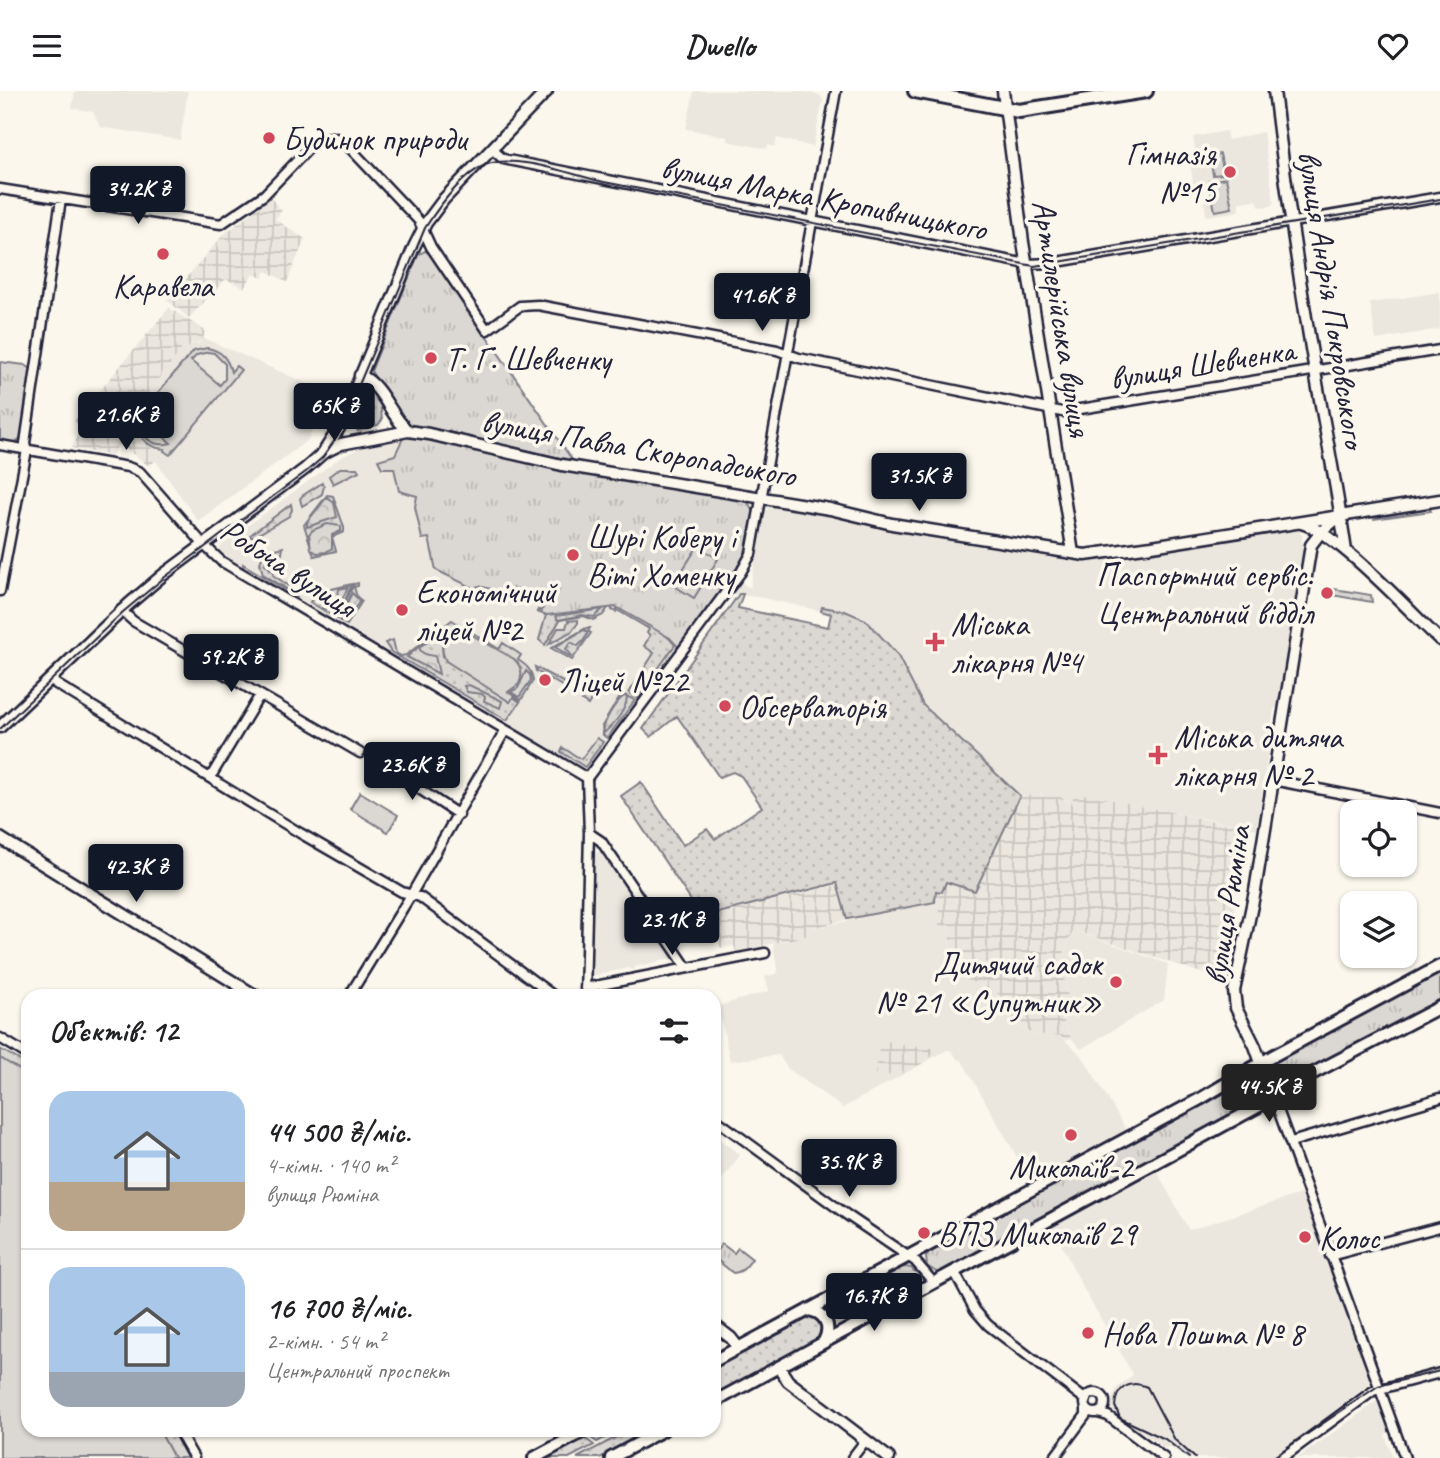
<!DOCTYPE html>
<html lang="uk">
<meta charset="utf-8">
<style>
body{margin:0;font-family:Caveat,sans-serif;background:#f6f6f6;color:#202124;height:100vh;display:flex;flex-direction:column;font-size:26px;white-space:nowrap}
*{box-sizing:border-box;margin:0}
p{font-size:23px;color:#757577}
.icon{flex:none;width:38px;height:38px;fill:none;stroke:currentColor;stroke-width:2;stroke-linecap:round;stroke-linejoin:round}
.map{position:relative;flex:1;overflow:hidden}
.details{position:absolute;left:21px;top:898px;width:700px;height:448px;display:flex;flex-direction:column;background:#fff;border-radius:21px;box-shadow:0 2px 5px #0004}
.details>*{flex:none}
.fabs{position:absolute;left:1340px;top:709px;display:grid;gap:14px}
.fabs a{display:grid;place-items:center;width:77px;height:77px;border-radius:14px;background:#fff;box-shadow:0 2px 5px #0004;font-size:35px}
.price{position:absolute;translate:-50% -60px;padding:0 16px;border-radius:7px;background:#111827;color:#fff;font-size:23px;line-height:46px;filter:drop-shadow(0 2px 4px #0008)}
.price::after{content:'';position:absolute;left:50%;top:42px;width:21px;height:16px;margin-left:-10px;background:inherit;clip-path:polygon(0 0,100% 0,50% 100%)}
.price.on{background:#222;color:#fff}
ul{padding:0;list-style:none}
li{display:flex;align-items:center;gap:21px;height:175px;padding:0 28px}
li+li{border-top:2px solid #e0e0e0}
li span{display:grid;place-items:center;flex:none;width:196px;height:140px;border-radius:21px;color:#555}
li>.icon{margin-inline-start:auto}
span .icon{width:84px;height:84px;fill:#fffc;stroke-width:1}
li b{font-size:30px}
h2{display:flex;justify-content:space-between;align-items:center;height:84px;padding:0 28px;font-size:30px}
header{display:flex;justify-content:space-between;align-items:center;height:91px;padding:0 28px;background:#fff;font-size:32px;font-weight:800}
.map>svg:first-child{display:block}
.built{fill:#ebe7df}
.industrial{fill:url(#industrial-grid)}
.grass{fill:url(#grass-dots);stroke:#7e7d87;stroke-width:2}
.forest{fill:url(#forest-crowns);stroke:#7e7d87;stroke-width:2}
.park{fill:url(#park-tufts);stroke:#7e7d87;stroke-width:2}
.pitch{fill:#dbd8d3;stroke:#7e7d87;stroke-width:2;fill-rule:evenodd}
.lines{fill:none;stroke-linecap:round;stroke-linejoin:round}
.minor-casing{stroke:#22223b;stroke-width:13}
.tertiary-casing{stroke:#22223b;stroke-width:15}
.secondary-casing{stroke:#22223b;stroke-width:16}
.trunk-casing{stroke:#22223b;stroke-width:18}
.minor{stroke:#fbf7ec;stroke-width:8}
.tertiary{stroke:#fbf7ec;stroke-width:10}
.secondary{stroke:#fbf7ec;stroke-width:10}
.trunk{stroke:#fbf7ec;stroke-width:12}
.tram{stroke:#22223b;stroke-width:2}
.poi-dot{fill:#d1495b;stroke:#fbf7ec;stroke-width:2.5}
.labels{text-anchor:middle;stroke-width:7;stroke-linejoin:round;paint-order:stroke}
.poi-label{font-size:33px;fill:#22223b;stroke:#fbf7ec;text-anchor:start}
.street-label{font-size:33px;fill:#22223b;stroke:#fbf7ec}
</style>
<header><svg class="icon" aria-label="menu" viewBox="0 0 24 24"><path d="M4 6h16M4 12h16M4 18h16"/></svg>Dwello<svg class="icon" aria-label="heart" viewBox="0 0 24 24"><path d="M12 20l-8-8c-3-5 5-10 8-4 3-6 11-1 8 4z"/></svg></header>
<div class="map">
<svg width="1440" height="1367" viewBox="0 0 1440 1367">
<defs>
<pattern id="industrial-grid" width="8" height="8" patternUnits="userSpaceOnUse" patternTransform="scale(1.75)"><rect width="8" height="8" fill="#ebe7df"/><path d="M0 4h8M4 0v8" fill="none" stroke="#c9c6c0"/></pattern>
<pattern id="grass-dots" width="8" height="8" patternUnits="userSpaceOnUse" patternTransform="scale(1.75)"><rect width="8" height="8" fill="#dbd8d3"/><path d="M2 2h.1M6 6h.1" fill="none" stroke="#bcb9b6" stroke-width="1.8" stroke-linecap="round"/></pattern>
<pattern id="forest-crowns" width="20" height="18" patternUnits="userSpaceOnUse" patternTransform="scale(1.75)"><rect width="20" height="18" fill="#dbd8d3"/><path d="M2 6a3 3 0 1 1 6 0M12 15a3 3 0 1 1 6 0" fill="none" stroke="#bcb9b6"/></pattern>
<pattern id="park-tufts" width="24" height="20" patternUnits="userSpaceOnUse" patternTransform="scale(1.75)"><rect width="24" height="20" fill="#dbd8d3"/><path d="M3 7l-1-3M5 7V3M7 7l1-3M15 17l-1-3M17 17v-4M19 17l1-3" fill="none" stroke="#bcb9b6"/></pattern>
</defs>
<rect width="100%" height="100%" fill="#fbf7ec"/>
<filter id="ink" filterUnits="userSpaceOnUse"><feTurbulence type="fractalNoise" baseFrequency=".0143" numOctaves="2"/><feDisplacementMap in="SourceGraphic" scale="14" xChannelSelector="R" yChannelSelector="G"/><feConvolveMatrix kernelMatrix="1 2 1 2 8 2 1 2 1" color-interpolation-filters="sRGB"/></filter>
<g filter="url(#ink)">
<path class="built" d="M75 0H188L180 49 100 36 93 21 72 17Z
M694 0H800L820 4 823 9 813 56 777 47 775 56 768 54 767 58 727 50V46L686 38Z
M1226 40 1228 49 1263 41 1274 111 1272 115 1260 116 1257 109 1239 111V119L1236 121 1206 125 1204 109 1211 108 1208 95 1194 97 1189 67 1196 66 1193 46Z
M1440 201V238L1376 249 1370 212Z
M203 247 327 301 308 349 198 430 155 369 160 365 124 335 184 254 201 252Z
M404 345 428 348 557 378 742 409 747 410 753 418 747 459 743 470 587 680H581L218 464 219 458 224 452 341 366 375 350Z
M774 414 1095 469 1286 438 1299 439 1302 444 1303 456 1277 617 1274 618 1257 738 1075 702 1072 712 1061 706H1042L1041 699 1036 706 1021 704 1015 701 924 613 897 563 866 529 845 520 822 516 821 520 758 506 731 503 740 491 750 497 763 426 766 419Z
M601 760 653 837 674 867 635 876V878L631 879 630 877 591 885 593 763Z
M938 811 950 835 948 880 1000 904 1014 934 1032 943 1060 945 1067 951 1083 966 1123 1033 1129 1044 1088 1066 1109 1102 1155 1077 1189 1139 1303 1102 1370 1285 1367 1295 1301 1346 1360 1305 1380 1299 1280 1367H1185L1170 1355 1164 1357 1143 1341 1120 1329 1112 1318 1111 1310 1117 1297 1133 1284 1082 1195 1051 1133 1084 1089 1075 1072 1052 1085 1050 1082 1032 1092 961 968 958 969 952 960 947 959 843 1017 787 977 779 964 730 970 718 915 769 900 765 886 778 882 773 853 810 844 809 838Z
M1073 839 1168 873 1164 909 1081 958 1071 947 1065 935 1060 912 1069 909 1061 871Z
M714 1044 740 1064 714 1099Z
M1377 1310 1385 1322 1390 1341 1385 1343 1393 1367H1298Z"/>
<path class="industrial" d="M271 107 282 120 275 128 305 148 287 191 266 180 262 187 253 183 244 197 226 188 189 227 167 209 224 143Z
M169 217 206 240 201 252 198 251 196 254 192 252 188 257 184 255 124 335 161 365 149 375 119 353 111 365 72 357 81 336 74 330Z
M1036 698 1041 699 1042 706H1061L1071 712 1075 701 1247 737 1222 889 1073 839 1061 871 1069 909 1060 912 1065 935 1071 947 1067 950 1060 945 1032 943 1014 934 1000 904 948 880 950 835 939 834 938 812H935V806L937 800 942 801 946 791 975 801 1021 704 1036 705Z
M837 794 846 829 809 838 810 844 736 861 734 855 721 857 702 827Z
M880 949 933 957 932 965 925 971 897 985 875 983Z"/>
<path class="grass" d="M368 297 380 310 382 329 378 334 358 340C348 329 358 307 368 297Z
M327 404 333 405 344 436V441L332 446 336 460 314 465 304 434Z
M1429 416 1431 420 1374 428 1373 425Z
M283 456 282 463 268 466 265 473 274 481 273 484 292 497 290 500 263 483 260 472 264 461Z
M243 473 297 506 294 509 244 480Z
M358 492V495L354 496 357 506 362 510 347 534 340 530 342 518 339 529 310 511 316 502 352 493 342 517 354 493Z
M1334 498 1371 504 1372 511 1332 504Z
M530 502 608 514V517L603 524 593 529 584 525 560 529 545 554 539 549 546 524 537 521 538 519 542 520 545 509 540 507V505Z
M739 503H743L738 517 828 536 831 523 821 520 822 516 845 520 866 529 897 563 923 614 1020 705 975 800 946 791 942 801 936 800 935 811 847 828 837 792 702 826 621 705 641 691 683 754 707 738 715 748 762 716 741 685 733 681 719 686 677 625 651 646 643 638Z
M611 515C629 518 665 540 675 554L637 607 629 602 654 562 644 555 650 544 647 542 649 538 617 519 616 521 612 519Z
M452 529 499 558 503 552 521 564 518 569C526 574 532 579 533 590L521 609 507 600 521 578 514 568 442 554 443 566 510 611 513 606 520 611 507 629 391 561 385 552 393 549 396 562 401 565 406 564Z
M586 537H590L588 540 591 542 572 569 551 557Z
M535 576 592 607 588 614 582 610 583 607 536 580Z
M624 604 635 609 607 647 603 644 602 635 620 606Z
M597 647 603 651 585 676 561 661 563 657 581 668Z
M0 958 28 974V984L0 967Z
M905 1176 911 1177 921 1185 917 1194 835 1239 832 1227 822 1217 895 1177Z
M805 1226H812L819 1230 823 1239 820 1247 714 1305V1275Z
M159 1339H172L187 1367H174Z
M596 1339H620L597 1351 587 1344Z
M630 1339H652L600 1367H577Z
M583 1346 594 1354 569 1367H543Z"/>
<path class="forest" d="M340 377H357L359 380 333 393 329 385Z
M322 392 324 395 322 403 302 415 300 408 302 405Z
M327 406 334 412 337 426 307 436V431Z
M291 413 292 419 289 425 255 445 245 448Z
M327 433 341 435V440L332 444V457L326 461 317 462 311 458 309 443 313 439Z
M348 496 340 513 333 512 326 518 322 517 327 506 321 502 330 501 334 507 338 505 339 498Z
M352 502 360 510 345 530 343 528 346 514Z
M603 518 594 526 582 524 558 529 556 525Z
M578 529V532L572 540 549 553 558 537H566L568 530Z
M584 539 588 541 584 549 578 555 571 551 566 558 572 565 571 566 555 556Z
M425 550 427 551 419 556C421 564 429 564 435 565L439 583 407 566Z
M526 580 530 584 531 589 519 606 511 601 518 597Z
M469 594 502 610 500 617 484 610 485 606 482 603 467 601 464 595Z
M624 605 627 606C626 619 614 633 604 642 602 631 615 612 624 605Z"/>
<path class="park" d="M425 160 429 162 573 370 430 337 407 336 371 280 418 164Z
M0 271 25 274 33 279 24 343C17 353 11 352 0 350Z
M404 345 428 348 557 378 747 410 754 421 743 470 679 557 670 547 616 516 547 524 537 521 538 519 542 520 545 509 540 507V505L512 498 510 503 479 495 473 497 436 479 429 447 422 448 415 416 417 405 399 400 394 377H382L378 369 395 364Z
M1440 881V910L1281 994 1273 993 1267 976 1273 971Z
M1250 988 1257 989 1263 1000 1261 1007 1258 1009 947 1179 938 1182 927 1175 926 1166 931 1159Z
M722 1153 734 1162 738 1157 752 1168C746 1176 743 1181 733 1182L717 1169 716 1160Z"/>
<path class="pitch" d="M1220 63 1224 83 1213 84 1210 65Z
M1226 87 1232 117 1215 120 1209 90Z
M207 257C221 259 228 267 231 281L236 275 241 279 170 364 164 360 165 358C146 357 134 344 139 324L188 266 194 260ZM208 261 214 262 225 273V288L220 294 191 270 197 264ZM142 328H143L171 352C154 357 138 346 142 328Z
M698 455 718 468 694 507 673 494Z
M463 539 514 568C522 576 523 583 519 593L508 601 514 605 510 611 446 570C438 554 444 540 463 539Z
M360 701 398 724 388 741 350 718Z
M0 967 28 984V1339H159L174 1367H0Z"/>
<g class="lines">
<g class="minor-casing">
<path id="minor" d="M492 58 503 68 1027 173 1051 172 1440 106
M0 98 221 133 264 104 315 51 332 46 339 48 349 56 419 130 431 156 487 239 520 215 538 214 777 259 799 267 1062 321 1440 259
M0 354 128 376 140 381 204 454 221 470 587 687
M0 500 27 359 25 352 61 108
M121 519 133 530 360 662
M51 587 56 593 300 742 402 801 420 806 554 905
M381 673 459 724
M210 687 260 604
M587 687 741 481 751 463 836 0
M1273 689 1440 722
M589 742 601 750 687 877
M585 897 765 862
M349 905 411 804 505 640
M585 905 589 742 587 687
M0 947 28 964
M1273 1005 1405 1367
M714 1027 847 1124 915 1170 934 1192
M1291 1051 1440 1007
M1330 1165 1440 1136
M954 1180 975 1219 988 1234 1086 1309
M1085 1312a10 10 0 1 1 20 0a10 10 0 1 1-20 0Z
M1098 1322 1108 1325 1164 1367
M178 1339 194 1367
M852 1367 865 1350
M1054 1367 1086 1324V1316
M1282 1367 1373 1300 1440 1282"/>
</g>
<g class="tertiary-casing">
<path id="tertiary" d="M1003 0 1023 151 1073 462
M1274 0C1286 98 1300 195 1317 292 1327 348 1338 404 1346 460
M360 284C384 296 389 324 408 340
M323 362 341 353 398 342 408 340 429 343 562 374 830 418 892 433 1085 464 1152 455 1440 409
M1301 432C1337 441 1410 521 1440 549
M0 636 129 513 163 484 305 378 323 362 339 337 414 156 426 132 444 108 547 0
M0 747 256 905
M1273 1005 1255 955 1236 917 1234 900 1255 800 1311 454 1321 441 1341 424
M714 1234 731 1247 738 1256
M779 1276 788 1290 889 1367"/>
</g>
<g class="secondary-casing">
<path id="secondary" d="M808 1219C825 1221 832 1235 824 1250
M714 1270 1200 1008 1271 966 1440 875
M714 1311 1261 1014 1281 999 1440 916
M534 1367 586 1339
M611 1367 663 1339"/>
</g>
<g class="trunk-casing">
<path id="trunk" d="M915 0 1019 20 1146 0"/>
</g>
<use href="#minor" class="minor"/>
<use href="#tertiary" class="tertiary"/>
<use href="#secondary" class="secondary"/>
<use href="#trunk" class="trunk"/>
<path class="tram" d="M0 638 123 521 165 486 307 380 323 366 337 346 425 137C439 115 461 85 485 74 514 62 573 84 604 91L1034 175 1440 108
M1189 1367 1165 1348 1120 1327 1115 1315C1116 1297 1130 1288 1147 1296L1175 1349 1195 1367
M1272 1367 1378 1295 1440 1280"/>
</g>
</g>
<g class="poi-dot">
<circle cx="269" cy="47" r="7"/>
<circle cx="1230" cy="81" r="7"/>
<circle cx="163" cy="163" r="7"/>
<circle cx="431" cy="267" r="7"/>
<circle cx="573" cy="464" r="7"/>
<circle cx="1327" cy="502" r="7"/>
<circle cx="402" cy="519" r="7"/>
<path d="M931.5 540.5h7v7h7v7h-7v7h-7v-7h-7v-7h7z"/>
<circle cx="545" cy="589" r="7"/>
<circle cx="725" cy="615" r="7"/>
<path d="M1154.5 653.5h7v7h7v7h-7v7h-7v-7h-7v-7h7z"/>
<circle cx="1116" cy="891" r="7"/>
<circle cx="1071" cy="1044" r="7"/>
<circle cx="924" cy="1142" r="7"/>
<circle cx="1305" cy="1146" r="7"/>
<circle cx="1088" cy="1242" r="7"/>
</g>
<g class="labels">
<g class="poi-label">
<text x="283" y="59">Будинок природи</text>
<text x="1216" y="74" text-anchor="end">Гімназія<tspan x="1216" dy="38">№15</tspan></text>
<text x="163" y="206" text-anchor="middle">Каравела</text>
<text x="445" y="279">Т. Г. Шевченку</text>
<text x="587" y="457">Шурі Коберу і<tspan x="587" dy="38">Віті Хоменку</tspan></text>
<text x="1313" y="495" text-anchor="end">Паспортний сервіс.<tspan x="1313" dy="38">Центральний відділ</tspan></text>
<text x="416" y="512">Економічний<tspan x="416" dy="38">ліцей №2</tspan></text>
<text x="951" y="544">Міська<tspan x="951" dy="38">лікарня №4</tspan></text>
<text x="559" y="601">Ліцей №22</text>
<text x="739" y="627">Обсерваторія</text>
<text x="1174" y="657">Міська дитяча<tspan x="1174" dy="38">лікарня № 2</tspan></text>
<text x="1102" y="884" text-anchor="end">Дитячий садок<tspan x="1102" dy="38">№ 21 «Супутник»</tspan></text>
<text x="1071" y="1087" text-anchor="middle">Миколаїв-2</text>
<text x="938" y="1154">ВПЗ Миколаїв 29</text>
<text x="1319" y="1158">Колос</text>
<text x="1102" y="1254">Нова Пошта № 8</text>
</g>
<g class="street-label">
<text transform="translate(824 106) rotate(11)" y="12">вулиця Марка Кропивницького</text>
<text transform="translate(1333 208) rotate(81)" y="12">вулиця Андрія Покровського</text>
<text transform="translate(1063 227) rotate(81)" y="12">Артилерійська вулиця</text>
<text transform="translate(1202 272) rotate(-9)" y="12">вулиця Шевченка</text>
<text transform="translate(639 356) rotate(10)" y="12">вулиця Павла Скоропадського</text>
<text transform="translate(289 476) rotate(33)" y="12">Робоча вулиця</text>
<text transform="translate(1226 814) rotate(-81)" y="12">вулиця Рюміна</text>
</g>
</g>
</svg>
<div class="fabs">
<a><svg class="icon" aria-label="locate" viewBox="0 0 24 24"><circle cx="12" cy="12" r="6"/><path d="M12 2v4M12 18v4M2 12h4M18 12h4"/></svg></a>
<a><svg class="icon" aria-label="layers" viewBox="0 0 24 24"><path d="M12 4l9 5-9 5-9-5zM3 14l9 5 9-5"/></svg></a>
</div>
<b class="price" style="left:138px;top:135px">34.2K ₴</b>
<b class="price" style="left:762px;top:242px">41.6K ₴</b>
<b class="price" style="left:334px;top:352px">65K ₴</b>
<b class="price" style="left:126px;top:361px">21.6K ₴</b>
<b class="price" style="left:919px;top:422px">31.5K ₴</b>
<b class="price" style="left:231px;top:603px">59.2K ₴</b>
<b class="price" style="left:412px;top:711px">23.6K ₴</b>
<b class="price" style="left:136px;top:813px">42.3K ₴</b>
<b class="price" style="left:672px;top:866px">23.1K ₴</b>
<b class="price on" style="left:1269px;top:1033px">44.5K ₴</b>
<b class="price" style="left:849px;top:1108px">35.9K ₴</b>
<b class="price" style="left:874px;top:1242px">16.7K ₴</b>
<section class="details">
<h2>Об’єктів: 12<svg class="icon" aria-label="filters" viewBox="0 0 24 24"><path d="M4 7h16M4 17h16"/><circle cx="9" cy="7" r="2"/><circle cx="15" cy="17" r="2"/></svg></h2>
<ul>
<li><span style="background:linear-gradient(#a9c7e8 65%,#b9a48a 0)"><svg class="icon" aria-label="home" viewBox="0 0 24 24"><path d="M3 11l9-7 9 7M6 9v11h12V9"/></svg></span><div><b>44 500 ₴/міс.</b><p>4-кімн. · 140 m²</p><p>вулиця Рюміна</p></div></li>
<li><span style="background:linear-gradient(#a9c7e8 75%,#9aa5b1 0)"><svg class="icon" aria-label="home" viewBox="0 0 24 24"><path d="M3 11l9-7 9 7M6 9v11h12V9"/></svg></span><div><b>16 700 ₴/міс.</b><p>2-кімн. · 54 m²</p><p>Центральний проспект</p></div></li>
</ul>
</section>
</div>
